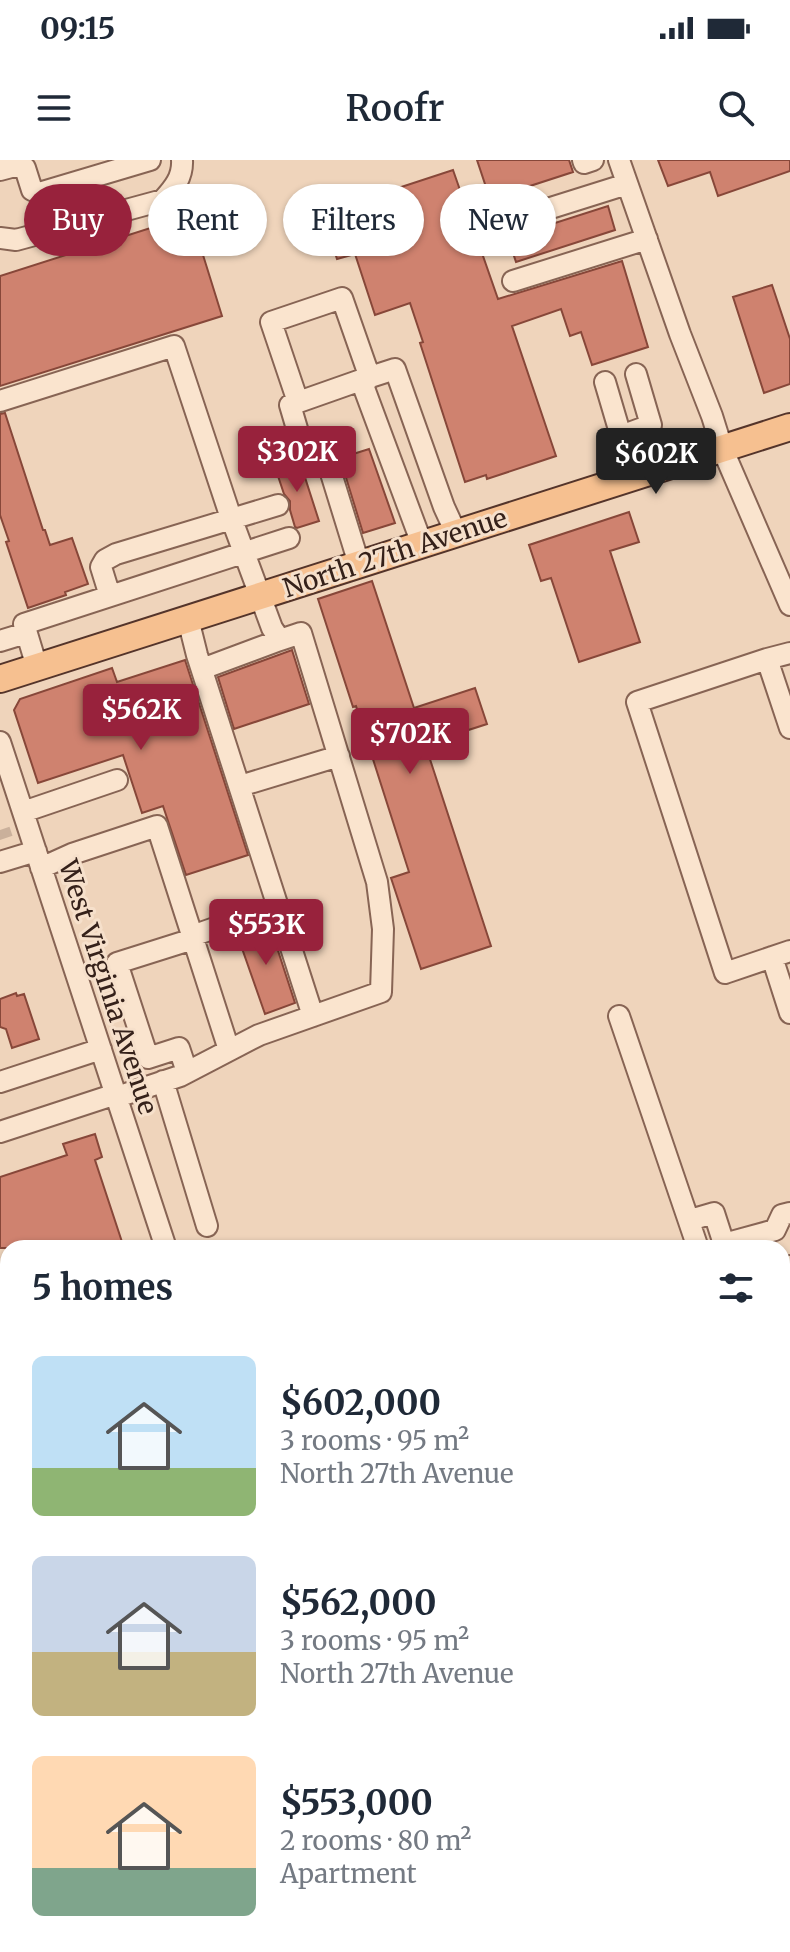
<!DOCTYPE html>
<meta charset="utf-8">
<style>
body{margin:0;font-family:Merriweather,serif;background:#f2f2f3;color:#1f2937;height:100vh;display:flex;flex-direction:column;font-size:30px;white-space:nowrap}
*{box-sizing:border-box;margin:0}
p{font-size:26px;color:#747a83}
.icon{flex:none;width:44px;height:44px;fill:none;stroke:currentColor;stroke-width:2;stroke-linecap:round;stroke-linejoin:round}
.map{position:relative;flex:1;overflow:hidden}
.details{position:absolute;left:0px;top:1080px;width:790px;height:712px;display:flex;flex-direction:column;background:#fff;border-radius:24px 24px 0 0;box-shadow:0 2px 6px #0004}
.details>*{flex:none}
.guide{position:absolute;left:24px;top:24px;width:742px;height:72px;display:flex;gap:16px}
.price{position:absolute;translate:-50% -68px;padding:0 18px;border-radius:8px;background:#98223c;color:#fff;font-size:26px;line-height:52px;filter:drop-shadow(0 2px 4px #0008)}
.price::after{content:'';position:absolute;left:50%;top:48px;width:24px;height:18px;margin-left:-12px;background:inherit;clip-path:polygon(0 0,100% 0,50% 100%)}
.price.active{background:#222;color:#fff}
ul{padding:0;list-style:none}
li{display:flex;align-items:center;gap:24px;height:200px;padding:0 32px}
li span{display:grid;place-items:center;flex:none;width:224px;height:160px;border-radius:12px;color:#555}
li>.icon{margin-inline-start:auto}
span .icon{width:96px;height:96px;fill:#fffc;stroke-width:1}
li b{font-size:34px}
h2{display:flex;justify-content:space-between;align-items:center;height:96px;padding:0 32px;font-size:34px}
.pill{padding:0 28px;border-radius:36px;background:#fff;box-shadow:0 2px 6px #0004;font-size:28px;line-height:72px}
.pill.active{background:#98223c;color:#fff}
.status{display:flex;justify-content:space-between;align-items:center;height:56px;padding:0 40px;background:#fff;direction:ltr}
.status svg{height:22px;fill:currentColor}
header{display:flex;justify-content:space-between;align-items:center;height:104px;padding:0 32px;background:#fff;font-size:36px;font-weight:600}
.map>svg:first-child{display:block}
.building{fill:#cf826f;stroke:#874739;stroke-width:2}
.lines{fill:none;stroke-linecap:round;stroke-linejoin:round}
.minor-tunnel{stroke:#cab09b;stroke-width:20;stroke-dasharray:20 10;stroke-linecap:butt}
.minor-casing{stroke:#876454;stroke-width:24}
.major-casing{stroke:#54342a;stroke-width:30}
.minor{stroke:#fae4ce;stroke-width:20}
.major{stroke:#f6c090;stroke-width:26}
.rail{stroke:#35211a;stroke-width:4;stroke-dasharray:14 14;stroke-linecap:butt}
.labels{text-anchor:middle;stroke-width:6;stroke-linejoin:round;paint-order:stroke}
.street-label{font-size:26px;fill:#35211a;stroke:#f6e0cb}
</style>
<div class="status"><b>09:15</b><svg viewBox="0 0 49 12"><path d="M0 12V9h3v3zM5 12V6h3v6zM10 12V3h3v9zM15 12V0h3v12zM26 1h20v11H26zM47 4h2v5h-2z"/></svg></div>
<header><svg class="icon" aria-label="menu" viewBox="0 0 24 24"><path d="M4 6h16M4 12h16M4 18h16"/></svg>Roofr<svg class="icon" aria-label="search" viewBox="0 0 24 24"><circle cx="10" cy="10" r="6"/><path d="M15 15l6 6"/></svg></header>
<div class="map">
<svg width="790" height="1792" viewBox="0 0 790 1792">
<rect width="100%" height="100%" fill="#efd4bb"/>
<path class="building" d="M477 0H569L573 12 490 39Z
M658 0H790V11L718 36 710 12 668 26Z
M453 10 498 139 622 101 648 187 592 205 581 172 570 176 561 149 512 166 556 296 487 319 486 315 465 322 420 183 423 182 410 143 375 155 355 94 337 99 322 53Z
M232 42 245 82 203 95 222 156 0 226V116Z
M608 46 615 70 516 102 508 78Z
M772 125 790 179V224L764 233 733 137Z
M5 253 43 370H45L50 385 72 378 88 424 65 432 66 435 28 448 6 382 9 381 0 355V254Z
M369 289 395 363 363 373 344 311 354 308 350 295Z
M297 300 300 302 319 361 297 368 295 367 290 350V341L284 334 275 307Z
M629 352 639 382 610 391 640 482 579 502 551 418 541 421 529 385Z
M372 421 414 548 475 528 487 564 425 584 491 786 421 809 391 718 409 712 356 546 353 547 318 439Z
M292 490 309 544 234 569 218 517Z
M185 500 248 695 186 715 163 646 142 653 123 595 38 623 14 550 20 539 112 508 117 522Z
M268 760 295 843 265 854 237 774 243 769Z
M16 833 17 836 24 834 39 879 12 888 6 869 0 867V839Z
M95 974 102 997 95 1000 124 1088H0V1017L67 995 63 984Z"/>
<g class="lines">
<path class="minor-tunnel" d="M0 670 3 679"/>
<g class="minor-casing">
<path id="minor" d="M583 0 584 3 593 0
M619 0 680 174 712 256 722 288 790 445
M0 10 15 6 25 8 32 30 39 33 150 0
M522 57 627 24
M0 78 16 80 163 40C174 28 183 17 182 0
M513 121 647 79
M361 220 395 209 444 347 456 373
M605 222 633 317
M0 241 174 186 229 352 272 468 280 480 301 473 377 722 383 769 381 832 259 875 180 916 117 937
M298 242 271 162 342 138 370 218
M621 276 651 265 636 214
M359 404 326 297 303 289 290 245 361 220 422 384
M110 436 101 407 105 400 116 394 278 345
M188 459 197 495 313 856
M0 481 26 473
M767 499 790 493
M37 507 24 464 289 378
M202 509 280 480
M790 568 767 499 637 542 725 813 790 791
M0 582 166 1088
M240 626 339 596
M23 652 117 620
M0 702 36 691
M41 708 72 694 157 666 229 890
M192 776 232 762
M772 797 790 853
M619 856 698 1088
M187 912 179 888 148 898 117 803 193 779
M163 921 207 1066
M0 922 101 889
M0 972 116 934
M690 1060 714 1053 724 1084 775 1070 782 1055 790 1053
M782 1109 790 1106
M0 1360 8 1358
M0 1410 8 1435
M121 1784 124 1792
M144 1784 147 1792
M398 1784 400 1792
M450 1784 453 1792"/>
</g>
<g class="major-casing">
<path id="major" d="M0 519 790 267"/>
</g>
<use href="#minor" class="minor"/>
<use href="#major" class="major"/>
<path class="rail" d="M0 1152 8 1149"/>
</g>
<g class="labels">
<g class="street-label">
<text transform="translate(395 393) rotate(-18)" y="9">North 27th Avenue</text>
<text transform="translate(108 827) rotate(72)" y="9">West Virginia Avenue</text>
</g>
</g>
</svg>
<b class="price" style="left:297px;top:334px">$302K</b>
<b class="price active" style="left:656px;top:336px">$602K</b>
<b class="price" style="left:141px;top:592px">$562K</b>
<b class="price" style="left:410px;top:616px">$702K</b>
<b class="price" style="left:266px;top:807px">$553K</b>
<div class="guide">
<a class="pill active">Buy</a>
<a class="pill">Rent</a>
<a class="pill">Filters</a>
<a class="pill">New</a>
</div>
<section class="details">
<h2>5 homes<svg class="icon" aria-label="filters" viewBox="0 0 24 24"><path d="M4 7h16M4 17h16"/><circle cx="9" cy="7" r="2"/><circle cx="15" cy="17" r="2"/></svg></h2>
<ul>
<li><span style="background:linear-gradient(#bfe0f5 70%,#8fb573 0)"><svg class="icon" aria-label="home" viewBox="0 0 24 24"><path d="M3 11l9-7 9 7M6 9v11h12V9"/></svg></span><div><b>$602,000</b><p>3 rooms · 95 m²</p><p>North 27th Avenue</p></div></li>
<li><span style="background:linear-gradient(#c9d6e8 60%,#c2b280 0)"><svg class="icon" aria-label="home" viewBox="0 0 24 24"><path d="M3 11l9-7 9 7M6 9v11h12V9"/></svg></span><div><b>$562,000</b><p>3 rooms · 95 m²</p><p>North 27th Avenue</p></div></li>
<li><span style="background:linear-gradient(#ffd9b3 70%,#7fa58c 0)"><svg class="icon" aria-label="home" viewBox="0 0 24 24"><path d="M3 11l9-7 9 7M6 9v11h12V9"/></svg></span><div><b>$553,000</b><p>2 rooms · 80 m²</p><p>Apartment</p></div></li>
</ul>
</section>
</div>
